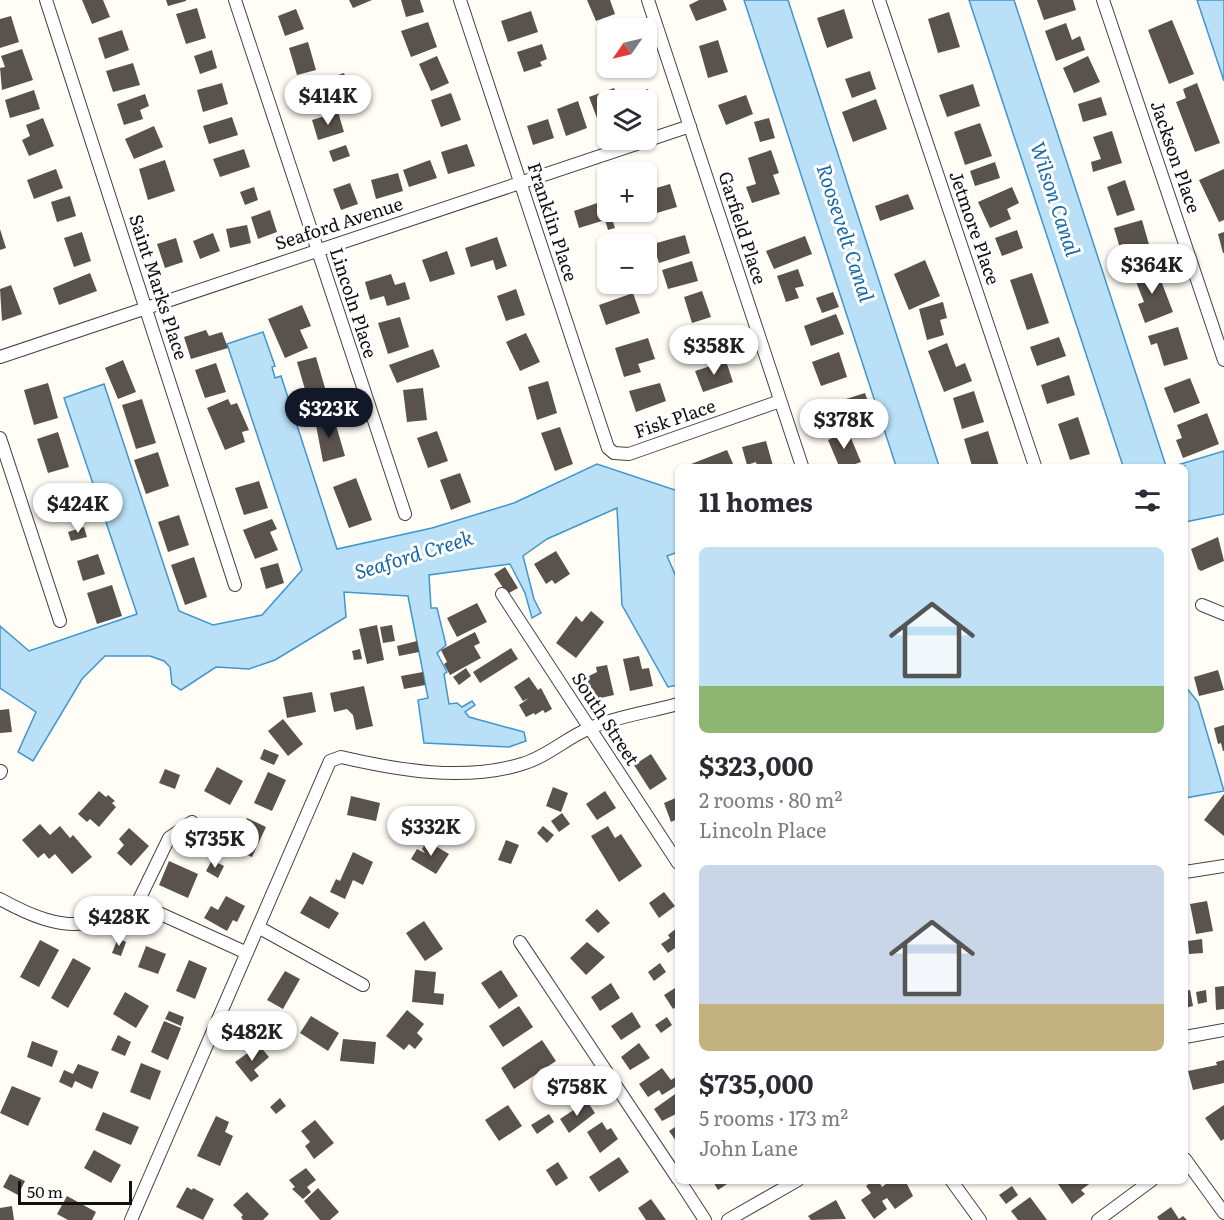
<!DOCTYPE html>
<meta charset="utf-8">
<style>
body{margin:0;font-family:Literata,serif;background:#f7f7f7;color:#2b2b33;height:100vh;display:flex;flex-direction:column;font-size:22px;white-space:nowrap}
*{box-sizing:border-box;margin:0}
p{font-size:20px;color:#7c7c81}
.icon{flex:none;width:33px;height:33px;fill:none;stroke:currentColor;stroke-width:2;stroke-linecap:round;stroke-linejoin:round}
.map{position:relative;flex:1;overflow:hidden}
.details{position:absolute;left:675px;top:464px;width:513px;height:720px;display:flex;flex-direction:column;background:#fff;border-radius:9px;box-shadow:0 2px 4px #0004}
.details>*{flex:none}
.needle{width:39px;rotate:236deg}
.buttons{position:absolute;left:597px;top:18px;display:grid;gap:12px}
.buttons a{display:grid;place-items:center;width:60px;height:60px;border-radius:9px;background:#fff;box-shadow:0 2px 4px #0004;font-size:30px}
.scale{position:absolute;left:18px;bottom:15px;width:114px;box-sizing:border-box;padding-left:6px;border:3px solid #111;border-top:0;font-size:16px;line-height:21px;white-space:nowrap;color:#111;-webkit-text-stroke:4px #fff;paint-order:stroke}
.price{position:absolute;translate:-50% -51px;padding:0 14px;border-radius:21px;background:#fff;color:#222;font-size:20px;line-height:39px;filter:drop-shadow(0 2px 3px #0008)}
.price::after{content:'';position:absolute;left:50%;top:36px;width:18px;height:14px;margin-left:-9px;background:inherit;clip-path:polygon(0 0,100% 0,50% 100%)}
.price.on{background:#111827;color:#fff}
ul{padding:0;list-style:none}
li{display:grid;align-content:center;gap:12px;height:318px;padding:0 24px}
li span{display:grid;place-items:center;height:186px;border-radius:9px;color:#555}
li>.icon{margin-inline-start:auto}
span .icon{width:108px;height:108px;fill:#fffc;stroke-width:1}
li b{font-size:26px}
h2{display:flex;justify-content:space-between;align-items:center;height:72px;padding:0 24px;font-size:26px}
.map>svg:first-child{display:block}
.water{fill:#b9e0f7;stroke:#3f96cf;stroke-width:1.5}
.building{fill:#5a524d}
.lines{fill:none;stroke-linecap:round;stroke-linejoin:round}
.minor-casing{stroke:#444;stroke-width:14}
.minor{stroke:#fff;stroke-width:12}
.labels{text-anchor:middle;stroke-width:6;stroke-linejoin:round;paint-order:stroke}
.street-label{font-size:18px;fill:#111;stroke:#fff}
.water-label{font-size:20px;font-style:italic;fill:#1768a6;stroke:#fff}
</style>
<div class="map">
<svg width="1224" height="1220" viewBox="0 0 1224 1220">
<rect width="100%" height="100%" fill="#fffdf5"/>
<path class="water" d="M744 0H788L939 466H896Z
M969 0H1014L1166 466H1123Z
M1197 0H1224V81Z
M263 332 275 366 272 367 275 378 281 376 337 549 432 528 514 503 597 464 678 491V552L667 556 678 581V685L668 687 622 605 617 508 547 539 523 556 534 599 541 613 532 618 525 593 510 564 429 575 431 608H437L446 645 437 653 447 672 444 674 449 704 457 703 462 707 472 701 475 705 465 712 469 717 524 732 526 741 509 747 424 743 418 700 428 698 408 596 344 592 346 617 275 660 249 669 216 667 181 690 172 684 170 667 164 661 150 656H105L82 679 33 761 18 752 36 712 0 688V626L29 651 137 614 64 398 104 384 179 611 213 625 262 615 302 570 227 344Z
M1224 451V514L1185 522V466H1174Z
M1185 686 1198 702 1224 791 1185 798Z"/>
<path class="building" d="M82 0H103L110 17 92 24Z
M166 0H186V1L168 6Z
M349 0H372L353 8Z
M401 0H420L424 12 406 17Z
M587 0H610L615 14 596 21Z
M699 0H723L727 10 696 21 689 5Z
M1037 0H1073L1076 10 1044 20Z
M197 8 206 38 186 44 176 14Z
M296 9 304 29 285 36 278 16Z
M844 9 853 38 827 48 817 18Z
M531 11 538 32 508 42 501 21Z
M949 12 960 47 938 53 928 19Z
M11 16 19 42 0 48V19Z
M1172 20 1194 74 1169 84 1148 30Z
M428 22 437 47 411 57 401 31Z
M1066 23 1072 40 1080 36 1085 50 1056 61 1045 31Z
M608 29V51L605 52 598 32Z
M122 30 129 50 105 59 98 38Z
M718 40 728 72 708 78 699 46Z
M308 42 316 70 297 75 289 48Z
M542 44 547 59 540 62 542 66 524 72 517 52Z
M22 49 33 80 2 90 0 68 5 67 1 56Z
M212 50 217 68 200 74 194 56Z
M437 56 449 83 431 91 419 64Z
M1088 56 1100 82 1074 93 1063 68Z
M133 63 140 85 113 92 106 71Z
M870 71 876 89 852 98 845 79Z
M344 73 348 84 343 85 346 94 309 106 302 87Z
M222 83 228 104 203 112 197 90Z
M1197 83 1220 143 1195 152 1176 102 1186 98 1183 89Z
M973 84 980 106 947 117 939 95Z
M614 88 619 100H608V123L600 126 589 97Z
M648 89 654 108 646 110V100H629L628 95Z
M34 90 40 109 10 118 5 100Z
M451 93 461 120 441 127 431 100Z
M145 94 149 106 140 110 143 119 124 125 117 104Z
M746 95 753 114 726 125 718 105Z
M1101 97 1107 115 1083 122 1078 104Z
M876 99 887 129 853 142 842 112Z
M578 101 587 128 566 136 557 109Z
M338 112 344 132 318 140 312 120Z
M232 117 238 135 209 144 203 126Z
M43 118 54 146 29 156 22 140 30 136 26 125Z
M769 118 775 138 760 142 754 122Z
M548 119 554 138 533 145 527 126Z
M980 123 992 156 965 165 954 132Z
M154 126 163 147 134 159 125 139Z
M1112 131 1122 163 1093 172 1091 162 1101 159 1093 137Z
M467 144 475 166 448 174 441 152Z
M346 145 350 156 333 162 329 151Z
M244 149 250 167 220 177 213 159Z
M771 150 779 173 773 175 780 194 752 203 746 187 756 184 748 158Z
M165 160 175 191 148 200 139 169Z
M430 160 437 178 409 187 403 170Z
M995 162 1000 178 975 186 970 171Z
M56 169 63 188 34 199 27 180Z
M1224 169V220L1219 222 1199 180Z
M398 173 403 191 376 199 371 180Z
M1125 180 1135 210 1117 216 1107 187Z
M350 183 358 204 341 210 333 189Z
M670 184 677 207 633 220 630 212H646V191Z
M254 187 258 200 245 205 240 192Z
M1012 187 1019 203 1007 209 1011 219 990 228 978 202Z
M908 194 914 209 880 221 875 206Z
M70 196 76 216 57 222 51 202Z
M606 200 615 228 608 230 605 220 579 228 574 211Z
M270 210 277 232 258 239 251 217Z
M1142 220 1150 248 1122 255 1114 228Z
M247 225 251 243 230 248 226 229Z
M0 229 6 248 0 250Z
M1017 230 1023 248 1002 256 995 238Z
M82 232 91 261 74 267 64 238Z
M1224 232V253H1223L1218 234Z
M213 233 220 251 200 259 193 241Z
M685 235 690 253 659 263 653 244Z
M805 236 812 254 774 269 766 251Z
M497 237 507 266 496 270 493 260 471 267 465 248Z
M176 238 183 262 165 268 157 244Z
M447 251 455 274 430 282 422 260Z
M925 260 940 296 909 310 894 274Z
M692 261 698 281 668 289 662 270Z
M1155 265 1173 312 1145 323 1138 304 1144 302 1133 274Z
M798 269 804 286 795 288 799 298 786 302 777 276Z
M90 273 97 291 59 305 53 288Z
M1032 273 1049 323 1027 330 1010 280Z
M391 274 395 285 405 282 410 299 387 306 384 296 370 300 365 282Z
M11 285 22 314 2 321 0 289Z
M516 289 525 315 506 321 497 296Z
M702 291 711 317 692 323 684 297Z
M833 292 839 307 822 313 816 298Z
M633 293 640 313 606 325 599 305Z
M943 302 947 318 940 320 944 335 927 340 919 309Z
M302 305 311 326 300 330 308 348 285 358 268 319Z
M836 314 844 334 811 346 804 326Z
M400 317 409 347 388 354 378 323Z
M1178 327 1188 359 1164 366 1157 343 1151 345 1148 336Z
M715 329 721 347 692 356 686 338Z
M206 330 209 336 222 332 228 348 191 359 184 337Z
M526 333 540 362 520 371 506 342Z
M1059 337 1066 356 1037 366 1030 347Z
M648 338 655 359 638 364 641 372 624 377 615 348Z
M947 343 956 367 965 363 972 381 944 392 928 351Z
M433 349 440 367 397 383 389 365Z
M839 352 847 377 821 386 812 362Z
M316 357 330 405 311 410 297 362Z
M123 360 136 392 118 399 105 368Z
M726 361 733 382 703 392 695 371Z
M216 363 226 392 205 398 195 370Z
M1069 375 1075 395 1047 404 1041 385Z
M1190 378 1200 403 1174 413 1164 388Z
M548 381 557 413 537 420 528 387Z
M48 383 58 418 34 425 24 390Z
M660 383 666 401 636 412 629 391Z
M423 388 427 420 407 422 403 390Z
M974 391 984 422 962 429 953 398Z
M865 393 872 414 853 420 846 399Z
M142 399 156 443 136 449 122 405Z
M228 399 231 405 237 403 249 430 242 432 245 442 225 450 207 408Z
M1207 413 1219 444 1183 458 1176 440 1182 438 1177 425Z
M333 415 345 456 323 462 315 420Z
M1078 417 1090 454 1070 460 1058 424Z
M560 427 573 464 555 471 541 433Z
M437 431 448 461 428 468 417 438Z
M848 431 861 462 850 466H839L828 440Z
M988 431 999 466H972L964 439Z
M58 432 69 467 48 473 37 439Z
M766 441 773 466H757L756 462 747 465 742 447Z
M727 450 734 466H686Z
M158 452 169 486 146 494 134 460Z
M460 473 471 502 451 510 440 480Z
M356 478 372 520 349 528 333 487Z
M259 481 268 508 244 515 235 488Z
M72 488 81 512 63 518 55 494Z
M179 515 189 545 168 552 158 522Z
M272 519 277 529 270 532 278 550 255 559 243 530Z
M84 527 87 537 71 541 68 532Z
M1218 537 1224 561 1201 571 1198 569 1191 549Z
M556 551 570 574 555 584 552 580 546 584 534 564Z
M98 554 105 574 83 581 77 561Z
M194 557 207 597 185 605 171 565Z
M278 563 284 583 266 589 260 568Z
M505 567 518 588 507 594 494 574Z
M112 585 122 616 97 624 87 593Z
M477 603 487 622 457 637 447 618Z
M591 611 604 622 576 658 556 643 576 616 582 622Z
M377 625 384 660 367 664 359 629Z
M392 625 395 641 383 643 380 627Z
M475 632 480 643 474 646 481 658 450 675 444 664 447 662 441 650Z
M417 641 419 652 399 656 397 646Z
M511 648 518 659 480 683 473 672Z
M360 649 362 659 354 660 352 651Z
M639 656 642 669 649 668 653 686 630 691 623 659Z
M607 665 614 695 592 700 587 677 597 672 596 667Z
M466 668 471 676 459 685 453 677Z
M1218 670 1224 690 1199 696 1194 677Z
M423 672 425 685 404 689 401 676Z
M529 677 538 690 541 688 552 709 545 713 543 710 535 715 534 713 526 717 519 705 529 698 523 701 514 687Z
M364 686 373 726 356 730 353 715 347 709 334 712 330 693Z
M312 692 316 712 287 718 283 697Z
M9 709 12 732 0 733V710Z
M283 719 303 744 288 756 268 731Z
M1224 725V751H1223L1221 743 1218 744 1214 728Z
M264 749 279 755 274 765 260 759Z
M651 754 667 779 650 790 634 765Z
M217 767 243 781 230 805 204 791Z
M165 769 180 775 175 789 159 783Z
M268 772 286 780 272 811 254 803Z
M553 787 568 793 561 812 546 806Z
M99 791 106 797 108 795 115 801 112 803 116 807 99 827 90 819 87 822 78 814Z
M605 791 616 808 597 820 586 804Z
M1224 794V836L1204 820Z
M351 796 380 803 376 821 347 815Z
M678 797V819L671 822 664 803Z
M562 813 570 824 559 832 551 821Z
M247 818 266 827 252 857 233 849Z
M40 824 50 835 60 826 70 838 73 835 92 857 72 874 55 854 49 859 44 853 38 858 22 840Z
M543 826 554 835 547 843 537 833Z
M608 826 615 838 621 834 642 866 619 882 591 836Z
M129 828 149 846 131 866 117 853 124 845 119 839Z
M506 840 519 845 511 864 498 860Z
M427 841 449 854 436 874 411 859 417 849 425 853 422 849Z
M353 852 373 862 363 885 353 880 345 899 330 892 336 879 340 881Z
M212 860 224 866 218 878 206 871Z
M169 861 198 874 188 898 159 885Z
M664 892 675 906 659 918 649 903Z
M226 896 245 906 237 922 233 920 227 931 204 918 211 906 218 910Z
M310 896 339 913 329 929 300 913Z
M1207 901 1213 931 1196 934 1190 904Z
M597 909 610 923 598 933 585 920Z
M424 921 443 949 425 961 406 933Z
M678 927V946L668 953 661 944 670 938 668 935Z
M118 938 126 942 121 956 112 953Z
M1202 939 1203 953 1189 954 1188 941Z
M40 940 59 950 39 987 20 977Z
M587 942 605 957 586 975 570 958Z
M146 946 166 954 158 974 138 967Z
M73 958 91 968 68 1008 51 998Z
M189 960 207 968 195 999 176 991Z
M660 963 666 972 654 981 648 972Z
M415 970 436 972 434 993 444 994 443 1005 412 1002Z
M501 970 518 996 499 1009 481 983Z
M285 971 300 979 283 1009 267 1000Z
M611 983 620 998 600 1011 591 997Z
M1224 986V1009L1216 1010 1215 987Z
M675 988 678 992V1005L673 1009 664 995Z
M1190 990 1193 1006 1185 1008V991Z
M1206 990 1207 1002 1198 1004 1196 992Z
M125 992 149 1006 136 1028 113 1014Z
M519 1006 533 1027 503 1047 489 1026Z
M407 1010 424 1024 417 1033 423 1039 415 1049 409 1044 404 1050 386 1036Z
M169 1011 184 1017 181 1026 165 1019Z
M632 1012 641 1027 621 1040 611 1026Z
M311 1016 339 1033 328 1051 300 1033Z
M667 1017 672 1025 661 1033 655 1025Z
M164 1021 181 1028 168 1060 151 1052Z
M118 1035 131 1042 125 1056 111 1050Z
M343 1039 376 1042 374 1064 340 1061Z
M542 1040 556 1061 514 1089 501 1068Z
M32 1041 58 1051 52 1067 27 1057Z
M639 1043 650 1058 630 1070 621 1057Z
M259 1045 269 1057 254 1070 259 1076 251 1082 235 1062Z
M1224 1060V1083L1193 1090 1188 1071 1217 1065 1216 1062Z
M141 1063 161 1071 150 1100 130 1092Z
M78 1064 99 1072 92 1089 75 1081 72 1088 59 1082 64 1070 73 1074Z
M563 1066 574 1082 548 1099 537 1083Z
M662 1068 671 1080 676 1077 678 1085 662 1095 659 1090 648 1097 639 1084Z
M12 1086 41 1098 28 1126 0 1113Z
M678 1092V1113L662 1121 654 1109Z
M280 1098 286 1106 276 1114 270 1107Z
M587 1101 595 1113 569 1133 560 1119Z
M508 1105 522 1126 499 1141 485 1120Z
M1224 1105V1139L1221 1141 1205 1118Z
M103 1112 139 1127 131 1145 95 1130Z
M549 1114 554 1122 537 1134 531 1125Z
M216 1116 229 1122 225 1132 233 1136 220 1166 197 1156Z
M315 1120 334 1143 314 1159 305 1146 310 1142 301 1131Z
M602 1122 607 1130 611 1128 618 1139 600 1153 587 1132Z
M678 1125V1144L669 1131Z
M94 1150 121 1165 111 1183 84 1168Z
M619 1157 629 1172 599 1192 589 1177Z
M558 1162 568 1178 556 1186 546 1170Z
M306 1168 316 1180 307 1187 311 1192 303 1199 292 1189 295 1187 289 1180Z
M10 1174 25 1181 18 1195 3 1187Z
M712 1180H733L718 1190Z
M873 1180H878L882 1187 891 1180H905L913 1196 895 1209 887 1198 882 1201 887 1209 874 1219 861 1200 871 1193 866 1186Z
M1063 1180H1090L1092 1182 1081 1190 1085 1194 1072 1204 1058 1184Z
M1012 1186 1018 1195 1006 1204 999 1195Z
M187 1187 192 1190 193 1188 214 1199 203 1220 176 1207Z
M318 1188 339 1212 330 1220H320L304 1201Z
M247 1192 269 1214 263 1220H243L241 1217 243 1215 233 1205Z
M67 1196 96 1212 92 1220H68L57 1214Z
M1030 1197 1039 1209 1047 1220H1018L1011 1211Z
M651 1199 666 1220H646L638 1208Z
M836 1200 846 1219 811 1220 808 1216Z
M12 1206 14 1220H0V1208Z
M1171 1207 1179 1219 1183 1216 1187 1220H1159L1157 1217Z"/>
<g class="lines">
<g class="minor-casing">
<path id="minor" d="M46 0 235 585
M235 0 405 514
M460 0 608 448 614 453 629 454 780 401
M648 0 802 466
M879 0 1035 466
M1103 0 1224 360
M0 357 690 126
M0 438 60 621
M502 594 678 863
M1202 605 1224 614
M0 773 1 771
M1185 872 1224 866
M0 899C27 914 61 930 93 922 115 917 130 907 152 910L247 953
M135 908 169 838 192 822
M258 927 363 985
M520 942 678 1179
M1185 1037 1224 1030
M1185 1159 1224 1213
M679 1180 705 1220
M951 1180 980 1220
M131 1220 330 761 341 757C397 770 464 782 522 764 547 757 566 738 590 728 617 716 650 712 678 704
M728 1220 798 1180
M1098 1220 1152 1180"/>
</g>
<use href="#minor" class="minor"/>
</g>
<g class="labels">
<g class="street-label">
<text transform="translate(1175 157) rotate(71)" y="6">Jackson Place</text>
<text transform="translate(552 222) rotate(72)" y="6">Franklin Place</text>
<text transform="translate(339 224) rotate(-18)" y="6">Seaford Avenue</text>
<text transform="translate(742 228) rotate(72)" y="6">Garfield Place</text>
<text transform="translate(974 228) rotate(71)" y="6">Jetmore Place</text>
<text transform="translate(158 287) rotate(72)" y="6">Saint Marks Place</text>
<text transform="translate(353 303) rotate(72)" y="6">Lincoln Place</text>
<text transform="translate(675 419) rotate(-19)" y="6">Fisk Place</text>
<text transform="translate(605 719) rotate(57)" y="6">South Street</text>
</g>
<g class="water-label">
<text transform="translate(1055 199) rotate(72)" y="7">Wilson Canal</text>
<text transform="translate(845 233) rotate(72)" y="7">Roosevelt Canal</text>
<text transform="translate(414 555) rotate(-17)" y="7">Seaford Creek</text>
</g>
</g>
</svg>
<div class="buttons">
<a><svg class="needle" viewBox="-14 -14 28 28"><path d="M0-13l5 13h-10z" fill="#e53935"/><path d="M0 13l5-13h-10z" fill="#7c7c81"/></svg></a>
<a><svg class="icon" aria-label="layers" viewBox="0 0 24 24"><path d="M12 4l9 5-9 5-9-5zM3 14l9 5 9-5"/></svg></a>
<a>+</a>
<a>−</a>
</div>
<div class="scale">50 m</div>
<b class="price" style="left:328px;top:126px">$414K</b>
<b class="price" style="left:1152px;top:295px">$364K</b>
<b class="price" style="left:714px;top:376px">$358K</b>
<b class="price on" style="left:329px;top:439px">$323K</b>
<b class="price" style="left:844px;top:450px">$378K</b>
<b class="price" style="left:78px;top:534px">$424K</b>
<b class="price" style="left:431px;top:857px">$332K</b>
<b class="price" style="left:215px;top:869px">$735K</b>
<b class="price" style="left:119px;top:947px">$428K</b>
<b class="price" style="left:252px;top:1062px">$482K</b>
<b class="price" style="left:577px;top:1117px">$758K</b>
<section class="details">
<h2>11 homes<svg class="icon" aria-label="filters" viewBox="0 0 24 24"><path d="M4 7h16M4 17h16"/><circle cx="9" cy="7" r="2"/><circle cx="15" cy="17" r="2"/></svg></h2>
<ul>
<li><span style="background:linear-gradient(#bfe0f5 75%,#8fb573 0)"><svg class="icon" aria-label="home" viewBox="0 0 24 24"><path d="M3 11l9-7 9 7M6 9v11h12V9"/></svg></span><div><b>$323,000</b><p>2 rooms · 80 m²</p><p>Lincoln Place</p></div></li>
<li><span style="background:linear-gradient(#c9d6e8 75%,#c2b280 0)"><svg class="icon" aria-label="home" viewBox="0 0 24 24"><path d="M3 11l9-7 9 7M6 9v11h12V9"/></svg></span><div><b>$735,000</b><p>5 rooms · 173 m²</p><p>John Lane</p></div></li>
</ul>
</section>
</div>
